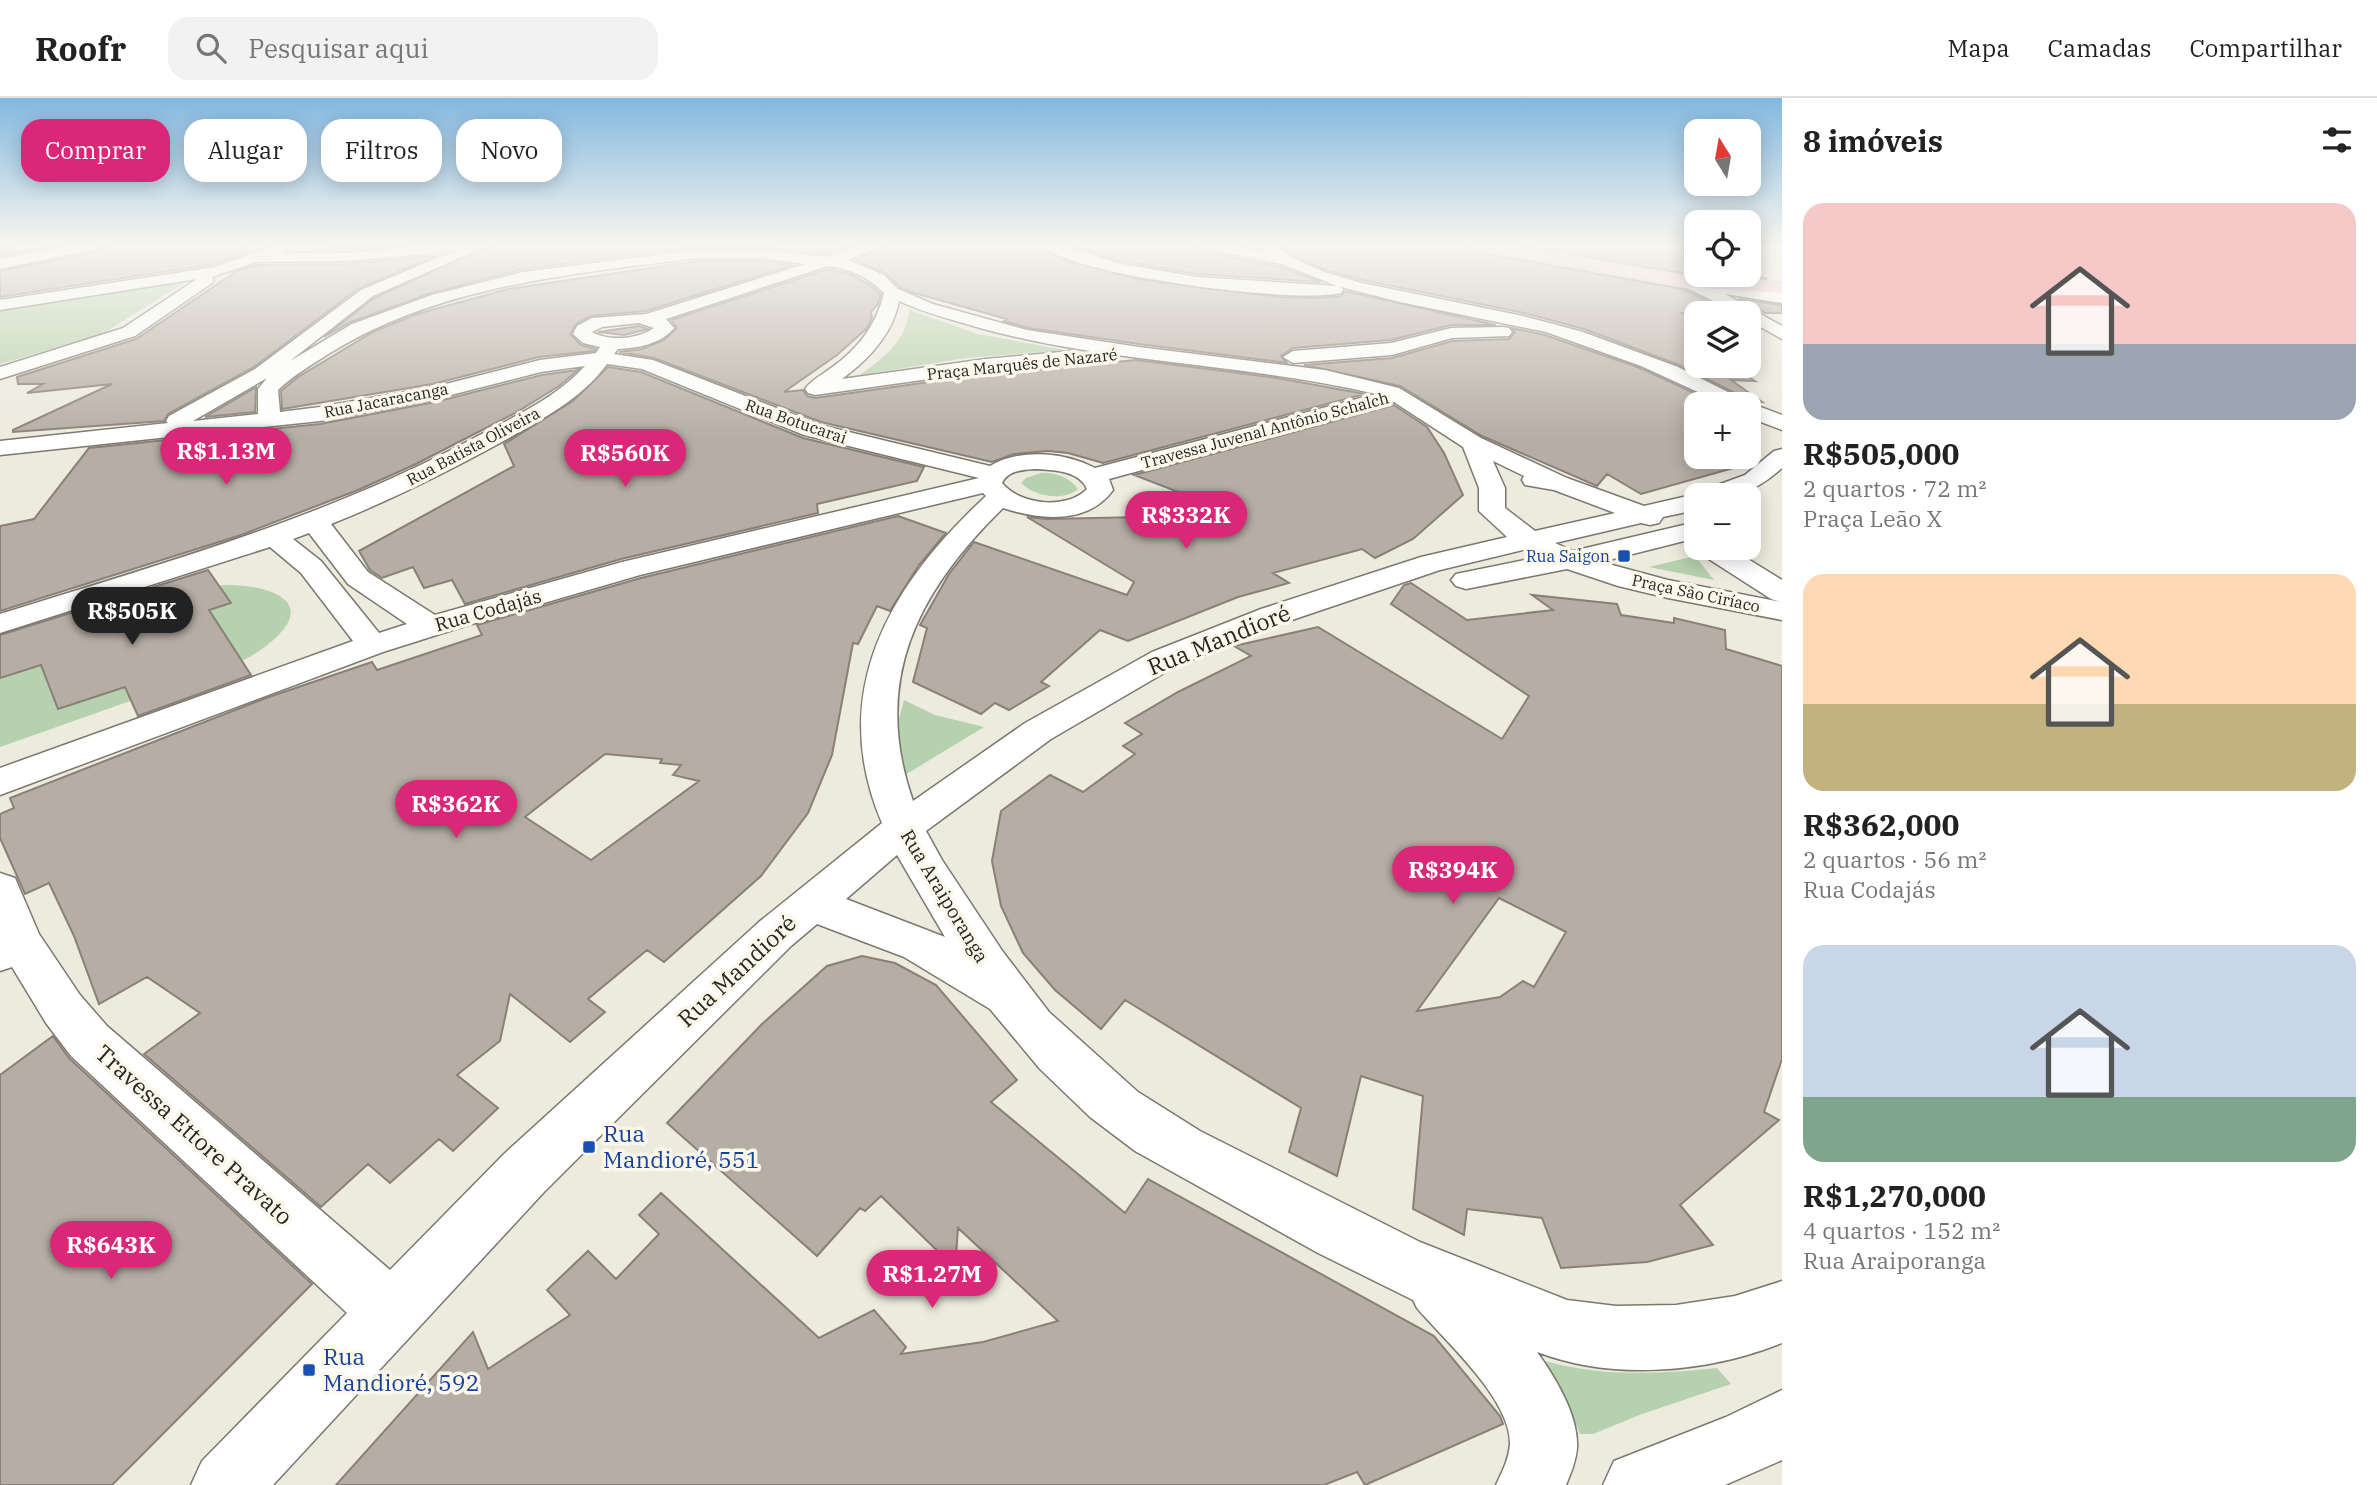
<!DOCTYPE html>
<html lang="pt">
<meta charset="utf-8">
<style>
body{margin:0;font-family:"IBM Plex Serif",serif;background:#f2f2f2;color:#222;height:100vh;display:flex;flex-direction:column;font-size:26px;white-space:nowrap}
*{box-sizing:border-box;margin:0}
p{font-size:23px;color:#767676}
.icon{flex:none;width:38px;height:38px;fill:none;stroke:currentColor;stroke-width:2;stroke-linecap:round;stroke-linejoin:round}
.map{position:relative;flex:1;overflow:hidden}
.side{display:flex;flex-direction:column;background:#fff;width:595px}
.side>*{flex:none}
.banner{position:absolute;left:21px;top:21px;width:665px;height:63px;display:flex;gap:14px}
.needle{width:46px;rotate:349deg}
.fabs{position:absolute;left:1684px;top:21px;display:grid;gap:14px}
.fabs a{display:grid;place-items:center;width:77px;height:77px;border-radius:14px;background:#fff;box-shadow:0 4px 18px #0003;font-size:35px}
.price{position:absolute;translate:-50% -60px;padding:0 16px;border-radius:24px;background:#db2777;color:#fff;font-size:23px;line-height:46px;filter:drop-shadow(0 2px 4px #0008)}
.price::after{content:'';position:absolute;left:50%;top:42px;width:21px;height:16px;margin-left:-10px;background:inherit;clip-path:polygon(0 0,100% 0,50% 100%)}
.price.selected{background:#222;color:#fff}
ul{padding:0;list-style:none}
li{display:grid;align-content:center;gap:14px;height:371px;padding:0 21px}
li span{display:grid;place-items:center;height:217px;border-radius:21px;color:#555}
li>.icon{margin-inline-start:auto}
span .icon{width:126px;height:126px;fill:#fffc;stroke-width:1}
li b{font-size:30px}
h2{display:flex;justify-content:space-between;align-items:center;height:84px;padding:0 21px;font-size:30px}
.chip{padding:0 24px;border-radius:21px;background:#fff;box-shadow:0 4px 18px #0003;font-size:24px;line-height:63px}
.chip.selected{background:#db2777;color:#fff}
header{display:flex;align-items:center;gap:42px;box-sizing:border-box;height:98px;padding:0 35px;background:#fff;border-bottom:2px solid #e0e0e0}
header strong{font-size:33px}
nav{display:flex;gap:38px;margin-inline-start:auto;font-size:24px}
.search{width:490px;height:63px;background:#f2f2f2;display:flex;align-items:center;gap:18px;box-sizing:border-box;padding:0 24px;border-radius:21px;color:#767676;font-size:26px}
main{display:flex;flex:1;min-height:0}
.map>svg:first-child{display:block}
.green{fill:#b6d1ad}
.building{fill:#b6ada4;stroke:#898078;stroke-width:2;fill-rule:evenodd}
.lines{fill:none;stroke-linecap:round;stroke-linejoin:round}
.minor-casing{stroke:#7b786e;stroke-width:3}
.major-casing{stroke:#cbcbca;stroke-width:3}
.minor{fill:#fff;fill-rule:evenodd}
.major{fill:#f8d2dc;fill-rule:evenodd}
.transit-dot{fill:#1a4fb4;stroke:#fbf7eb;stroke-width:2.5}
.labels{text-anchor:middle;stroke-width:7;stroke-linejoin:round;paint-order:stroke}
.far-street-label{font-size:16px;fill:#272621;stroke:#fbf7eb}
.far-transit-label{font-size:16px;fill:#164399;stroke:#fbf7eb;text-anchor:end}
.street-label{font-size:19px;fill:#272621;stroke:#fbf7eb}
.near-street-label{font-size:23px;fill:#272621;stroke:#fbf7eb}
.near-transit-label{font-size:23px;fill:#164399;stroke:#fbf7eb;text-anchor:start}
</style>
<header>
<strong>Roofr</strong>
<div class="search"><svg class="icon" aria-label="search" viewBox="0 0 24 24"><circle cx="10" cy="10" r="6"/><path d="M15 15l6 6"/></svg>Pesquisar aqui</div>
<nav><a>Mapa</a><a>Camadas</a><a>Compartilhar</a></nav>
</header>
<main>
<div class="map">
<svg width="1782" height="1387" viewBox="0 0 1782 1387">
<rect width="100%" height="100%" fill="#edeade"/>
<path class="green" d="M189 182 102 236 0 266V212Z
M909 212 978 236 1065 252 966 260 860 277C881 262 908 241 909 212Z
M1041 375C1055 374 1070 379 1078 391 1063 404 1034 398 1021 385L1026 380Z
M1695 458 1714 482 1649 469Z
M224 487C270 486 323 504 266 548 238 570 200 579 167 590 111 610 56 629 0 649V552L194 491Z
M904 602 935 617 984 629 900 680 894 640Z
M1545 1263C1601 1279 1660 1276 1717 1270L1731 1286 1642 1316 1593 1336H1580L1566 1299 1544 1268Z"/>
<path class="building" d="M25 147H60L0 158V148Z
M105 147H246L247 155 214 166 0 199V173L97 154Z
M344 147H405L314 152Z
M491 147H854L826 156 762 149H697L522 171 431 195 351 224 324 239 374 200Z
M887 147H1040L1061 161 1137 181 1280 199 1317 200 1341 198 1345 193 1496 227H1451L1391 242 1293 250 1281 258 1287 265 1139 246 1029 230 1004 223 1007 221 911 194 900 189 885 175 855 162Z
M1070 147H1197L1205 154 1281 169 1321 184 1197 176 1118 162Z
M1280 147H1467L1476 154 1683 191 1733 215H1681L1696 222V268H1731L1755 283 1731 282 1762 304 1751 303 1679 267 1584 231 1524 215 1363 182 1325 172 1294 158Z
M1517 147H1696V177H1748V172L1767 181 1687 176Z
M436 158 359 190 254 269 168 316 164 323 13 334V332L112 286 27 295 43 286H18L17 279 136 241 237 173 257 167 346 166Z
M697 163H762L793 167 646 213 591 218 576 226 570 236 581 247 596 251 594 253 539 259 433 286 282 311 281 293 298 279 373 234 417 216 508 191Z
M828 171 850 176 870 187 881 196 878 206 871 214 872 220 866 231 837 257 784 294 803 292 807 298 815 300 986 276 1136 262 1277 280 1365 296 1103 365 1068 355 1048 353 1014 356 992 364 821 324 654 260 619 254 642 251 664 242 677 230 671 222Z
M1739 201 1782 207V215H1765Z
M639 228 648 231 624 237 598 234Z
M1512 230 1545 237 1640 270 1712 303 1716 306H1696V359H1711L1707 361 1737 369 1641 396 1607 376 1597 388 1482 338 1400 288 1304 267 1392 260 1452 243 1509 241 1515 234Z
M608 269 641 274 803 340 924 369 917 383 817 406 818 415 621 461 465 506 452 482 424 490 413 469 382 480 370 472 359 453 514 368 504 346 573 303Z
M578 272 559 288 517 314 416 366 358 392 241 437 0 513V428L34 421 89 350 320 326 435 304 542 277Z
M256 289 255 314 205 319Z
M1394 307 1427 329 1444 355 1463 397 1413 441 1375 460 1362 451 1273 475 1289 485 1238 499 1128 543 1100 532 1041 584 1049 588 1009 612 995 605 981 616 913 584 927 530 920 527 949 476 974 444 1127 497 1134 484 1027 419 1047 421 1238 417 1134 377Z
M898 418 946 435 919 467 890 513 877 508 858 546 853 545 832 657 808 715 761 778 664 864 647 852 588 901 605 914 570 944 510 896 500 943 457 977 498 1010 453 1053 439 1041 390 1085 368 1066 321 1109 144 956 200 915 147 879 99 906 74 838 49 785 25 796 0 740V716L14 710 10 700 266 600 372 564 377 572 482 537 477 527 641 480ZM605 656 662 661 660 665 681 667 673 677 699 683 591 762 525 719Z
M208 472 231 505 209 512 251 577 138 618 125 589 58 611 41 567 0 580V537Z
M1411 485 1467 522 1553 512 1532 497 1617 506 1621 517 1674 525V520L1725 532 1726 551 1782 568V961L1764 1014 1779 1022 1680 1107 1713 1147 1647 1164 1561 1170 1542 1120 1467 1111 1464 1137 1413 1111 1423 998 1361 978 1337 1078 1289 1054 1301 1010 1125 902 1101 931 1055 892 1023 855 1001 808 992 763 1001 713 1050 677 1083 694 1135 656 1123 648 1142 636 1125 625 1178 594 1251 558 1234 548 1318 529 1502 641 1529 598 1391 506 1404 487ZM1499 800 1566 834 1534 889 1523 883 1500 899 1417 913Z
M862 858 895 865 936 887 1017 982 991 1004 1125 1115 1148 1081 1434 1238 1500 1318 1503 1326 1365 1387 1357 1374 1324 1387H336L473 1234 488 1271 570 1217 547 1192 588 1153 616 1181 659 1136 639 1117 661 1095 819 1240 874 1212 906 1249 901 1256 983 1244 1058 1223 958 1130 955 1170 881 1098 865 1113 860 1110 817 1158 667 1025 762 926 827 868Z
M53 938 69 960 312 1186 112 1387H0V977Z"/>
<g class="lines">
<g class="minor-casing">
<path id="minor" d="M74 147H103L96 151 0 171V161Z
M276 147H297L281 155H346L434 147 443 148 445 151 438 155 346 163 257 164 212 179 214 182 212 185 135 238 0 281V269L123 230 197 181 0 212V202L215 169Z
M469 147H489L373 198 290 263 352 226 432 197 523 174 697 152H762L826 159 863 147H885L848 162 884 177 898 191 933 206 1027 232 1139 249 1325 272 1399 290 1481 340 1567 380 1644 408 1696 396 1700 397H1696V412L1663 419 1659 425 1650 427 1641 425 1555 445 1573 453 1696 424V440L1601 464 1668 482 1781 504 1771 501 1701 456 1697 450H1730L1782 482V522L1668 500 1618 488 1567 471 1466 491 1456 488 1451 482 1456 476 1540 459 1527 451 1440 472 1283 525 1176 568 1051 641 926 733 942 762 1003 854 1049 914 1138 994 1200 1033 1420 1144 1567 1202 1616 1208 1676 1207 1735 1198 1782 1183V1245C1707 1275 1613 1283 1537 1254 1555 1279 1579 1318 1577 1350 1576 1363 1571 1375 1566 1387H1496C1502 1374 1509 1361 1510 1346 1511 1301 1445 1243 1417 1210L1413 1202 1318 1155 1135 1053 1090 1019 1040 971 990 911 904 859 817 826 791 848 544 1094 273 1387H191L202 1363 347 1215 71 958 46 925 12 869 0 873V775L15 780 39 836 80 897 107 928 390 1172 504 1056 759 824 882 725C826 594 890 487 986 398L983 395 640 477 465 528 383 554 0 697V670L353 543 301 475 270 449 0 535V516C163 465 323 421 474 340 513 319 555 301 585 268L541 274 435 301 320 323 0 357V343L168 325 166 323 169 318 255 271 361 192ZM697 160H762L805 166 646 216 592 220 577 228 573 236 583 245 600 249 596 255 540 262 434 289 320 309 280 314 278 292C294 277 311 267 330 255 440 187 572 176 697 160ZM828 168C850 171 868 179 884 195 876 228 858 251 831 270 822 277 811 282 805 291L808 295 815 297 986 273 1071 265 1081 259 1071 253 986 261 842 281C868 262 893 236 899 203 925 215 952 222 980 230 1109 266 1245 265 1376 296L1095 370C1065 354 1020 350 990 368L820 327 653 262 614 256 618 251C638 250 661 246 674 230L666 221ZM639 225 654 230C638 241 610 244 592 234L602 229ZM607 266 642 271 804 337 979 380 622 464 435 517 368 474 331 426C389 403 445 375 500 345 538 323 580 303 607 266ZM267 280 258 291V316L193 323ZM1394 304 1463 349 1479 390V413L1507 439 1421 459 1261 511 1152 554 1025 625 913 703C871 583 917 494 1003 410 1039 422 1088 427 1113 392L1109 381ZM1493 363 1524 378 1522 382 1525 387 1554 392 1615 415 1535 433 1505 410V390ZM1034 371C1052 372 1079 372 1087 391 1067 412 1020 407 1002 385 1008 373 1021 372 1034 371ZM309 435 348 486 407 526 379 535 321 463 293 441ZM897 757 945 839 846 801Z
M1042 147H1061L1117 165 1197 179 1337 188 1282 166 1206 151 1199 147H1229L1267 154 1260 147H1276L1293 160 1324 174 1362 185 1523 218 1583 234 1678 269 1750 305 1782 317V332L1748 319V306H1724L1641 268 1546 234 1400 204 1341 189 1343 192 1341 195C1297 206 1071 178 1042 147Z
M1687 179 1716 192 1718 188 1724 186 1782 195V205L1725 196 1782 228V241L1748 222V215H1738L1681 187 1679 184Z
M1503 229 1509 230 1512 234 1509 238 1452 240 1392 257 1293 265 1283 259 1293 253 1391 245 1451 230Z
M1782 351V370C1754 395 1737 399 1700 397L1704 392 1745 377 1774 353Z
M1782 1292V1362L1725 1387H1603L1614 1363 1726 1319Z"/>
</g>
<g class="major-casing">
<path id="major" d="M1469 147H1501L1687 179 1782 185V195L1687 189 1476 151Z"/>
</g>
<use href="#minor" class="minor"/>
<use href="#major" class="major"/>
</g>
<linearGradient id="sky" x2="0" y2="1"><stop stop-color="#83b8e0"/><stop offset="0.43" stop-color="#f7f6f0"/><stop offset="1" stop-color="#f7f6f0" stop-opacity="0"/></linearGradient>
<rect width="1782" height="341" fill="url(#sky)"/>
<g class="transit-dot">
<rect x="1617" y="451" width="14" height="14" rx="3.5"/>
<rect x="582" y="1042" width="14" height="14" rx="3.5"/>
<rect x="302" y="1265" width="14" height="14" rx="3.5"/>
</g>
<g class="labels">
<g class="far-street-label">
<text transform="translate(1022 266) rotate(-6)" y="6">Praça Marquês de Nazaré</text>
<text transform="translate(386 302) rotate(-11)" y="6">Rua Jacaracanga</text>
<text transform="translate(796 323) rotate(19)" y="6">Rua Botucarai</text>
<text transform="translate(1265 332) rotate(-15)" y="6">Travessa Juvenal Antônio Schalch</text>
<text transform="translate(473 348) rotate(-28)" y="6">Rua Batista Oliveira</text>
<text transform="translate(1696 495) rotate(12)" y="6">Praça São Ciríaco</text>
</g>
<g class="far-transit-label">
<text x="1610" y="464">Rua Saigon</text>
</g>
<g class="street-label">
<text transform="translate(488 512) rotate(-16)" y="7">Rua Codajás</text>
<text transform="translate(945 798) rotate(59)" y="7">Rua Araiporanga</text>
</g>
<g class="near-street-label">
<text transform="translate(1219 542) rotate(-22)" y="8">Rua Mandioré</text>
<text transform="translate(737 873) rotate(-43)" y="8">Rua Mandioré</text>
<text transform="translate(194 1037) rotate(42)" y="8">Travessa Ettore Pravato</text>
</g>
<g class="near-transit-label">
<text x="603" y="1044">Rua<tspan x="603" dy="26">Mandioré, 551</tspan></text>
<text x="323" y="1267">Rua<tspan x="323" dy="26">Mandioré, 592</tspan></text>
</g>
</g>
</svg>
<div class="fabs">
<a><svg class="needle" viewBox="-14 -14 28 28"><path d="M0-13l5 13h-10z" fill="#e53935"/><path d="M0 13l5-13h-10z" fill="#767676"/></svg></a>
<a><svg class="icon" aria-label="locate" viewBox="0 0 24 24"><circle cx="12" cy="12" r="6"/><path d="M12 2v4M12 18v4M2 12h4M18 12h4"/></svg></a>
<a><svg class="icon" aria-label="layers" viewBox="0 0 24 24"><path d="M12 4l9 5-9 5-9-5zM3 14l9 5 9-5"/></svg></a>
<a>+</a>
<a>−</a>
</div>
<b class="price" style="left:226px;top:389px">R$1.13M</b>
<b class="price" style="left:625px;top:391px">R$560K</b>
<b class="price" style="left:1186px;top:453px">R$332K</b>
<b class="price selected" style="left:132px;top:549px">R$505K</b>
<b class="price" style="left:456px;top:742px">R$362K</b>
<b class="price" style="left:1453px;top:808px">R$394K</b>
<b class="price" style="left:111px;top:1183px">R$643K</b>
<b class="price" style="left:932px;top:1212px">R$1.27M</b>
<div class="banner">
<a class="chip selected">Comprar</a>
<a class="chip">Alugar</a>
<a class="chip">Filtros</a>
<a class="chip">Novo</a>
</div>
</div>
<section class="side">
<h2>8 imóveis<svg class="icon" aria-label="filters" viewBox="0 0 24 24"><path d="M4 7h16M4 17h16"/><circle cx="9" cy="7" r="2"/><circle cx="15" cy="17" r="2"/></svg></h2>
<ul>
<li><span style="background:linear-gradient(#f6c9c9 65%,#9aa5b1 0)"><svg class="icon" aria-label="home" viewBox="0 0 24 24"><path d="M3 11l9-7 9 7M6 9v11h12V9"/></svg></span><div><b>R$505,000</b><p>2 quartos · 72 m²</p><p>Praça Leão X</p></div></li>
<li><span style="background:linear-gradient(#ffd9b3 60%,#c2b280 0)"><svg class="icon" aria-label="home" viewBox="0 0 24 24"><path d="M3 11l9-7 9 7M6 9v11h12V9"/></svg></span><div><b>R$362,000</b><p>2 quartos · 56 m²</p><p>Rua Codajás</p></div></li>
<li><span style="background:linear-gradient(#c9d6e8 70%,#7fa58c 0)"><svg class="icon" aria-label="home" viewBox="0 0 24 24"><path d="M3 11l9-7 9 7M6 9v11h12V9"/></svg></span><div><b>R$1,270,000</b><p>4 quartos · 152 m²</p><p>Rua Araiporanga</p></div></li>
</ul>
</section>
</main>
